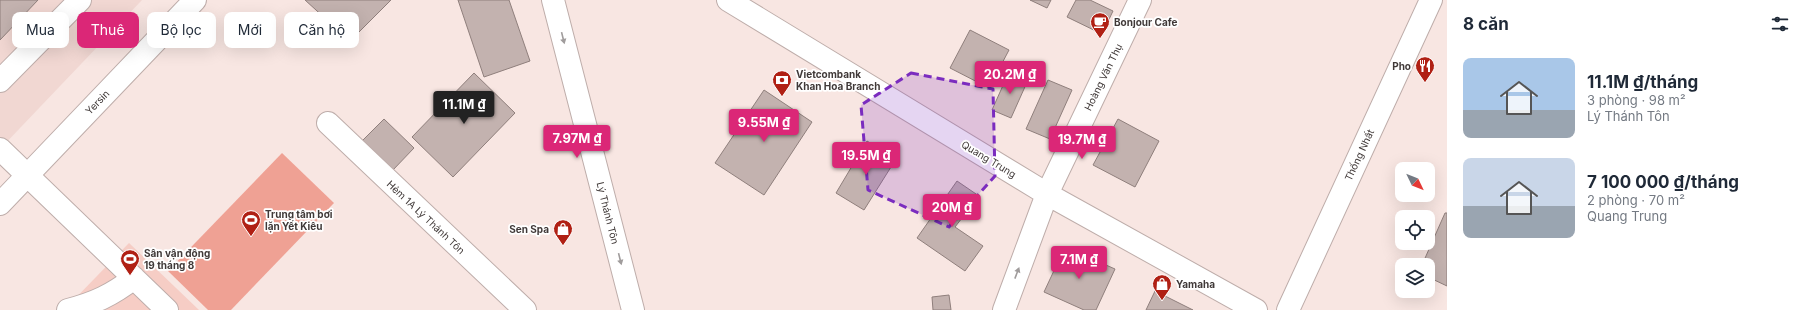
<!DOCTYPE html>
<html lang="vi">
<meta charset="utf-8">
<style>
body{margin:0;font-family:Inter,sans-serif;background:#f6f6f7;color:#1f2937;height:100vh;display:flex;flex-direction:column;font-size:15px;white-space:nowrap}
*{box-sizing:border-box;margin:0}
p{font-size:13px;color:#747a83}
.icon{flex:none;width:22px;height:22px;fill:none;stroke:currentColor;stroke-width:2;stroke-linecap:round;stroke-linejoin:round}
.map{position:relative;flex:1;overflow:hidden}
.panel{display:flex;flex-direction:column;background:#fff;width:360px}
.panel>*{flex:none}
.hud{position:absolute;left:12px;top:12px;width:380px;height:36px;display:flex;gap:8px}
.needle{width:26px;rotate:133deg}
.controls{position:absolute;left:1395px;top:162px;display:grid;gap:8px}
.controls a{display:grid;place-items:center;width:40px;height:40px;border-radius:8px;background:#fff;box-shadow:0 4px 16px #0002;font-size:20px}
.price{position:absolute;translate:-50% -34px;padding:0 9px;border-radius:4px;background:#db2777;color:#fff;font-size:13px;line-height:26px;filter:drop-shadow(0 1px 2px #0008)}
.price::after{content:'';position:absolute;left:50%;top:24px;width:12px;height:9px;margin-left:-6px;background:inherit;clip-path:polygon(0 0,100% 0,50% 100%)}
.price.on{background:#222;color:#fff}
ul{padding:0;list-style:none}
li{display:flex;align-items:center;gap:12px;height:100px;padding:0 16px}
li span{display:grid;place-items:center;flex:none;width:112px;height:80px;border-radius:8px;color:#555}
li>.icon{margin-inline-start:auto}
span .icon{width:48px;height:48px;fill:#fffc;stroke-width:1}
li b{font-size:17px}
h2{display:flex;justify-content:space-between;align-items:center;height:48px;padding:0 16px;font-size:17px}
.tag{padding:0 14px;border-radius:8px;background:#fff;box-shadow:0 4px 16px #0002;font-size:14px;line-height:36px}
.tag.on{background:#db2777;color:#fff}
main{display:flex;flex:1;min-height:0}
.map>svg:first-child{display:block}
.built{fill:#f1d7d2}
.green{fill:#f6cdc5}
.water{fill:#efa194}
.building{fill:#c3b2af;stroke:#8f7f7c}
.lines{fill:none;stroke-linecap:round;stroke-linejoin:round}
.minor-casing{stroke:#beadaa;stroke-width:24}
.major-casing{stroke:#beadaa;stroke-width:24}
.minor{stroke:#fff;stroke-width:22}
.major{stroke:#fff;stroke-width:22}
.oneway{fill:#a09c9c}
.marked{fill:#7b2cbf;fill-opacity:0.2;stroke:#7b2cbf;stroke-width:3;stroke-dasharray:8 5;stroke-linejoin:round}
.labels{text-anchor:middle;stroke-width:3.5;stroke-linejoin:round;paint-order:stroke}
.poi-label{font-size:10px;font-weight:bold;fill:#403938;stroke:#fff;text-anchor:start}
.street-label{font-size:10px;fill:#403938;stroke:#fff}
</style>
<main>
<div class="map">
<svg width="1447" height="310" viewBox="0 0 1447 310">
<rect width="100%" height="100%" fill="#f8e6e2"/>
<path class="built" d="M0 0H142L0 149Z"/>
<path class="green" d="M129 243 199 310H64Z"/>
<path class="water" d="M282 153 334 203 231 310H208L168 271Z"/>
<path class="building" d="M0 0H38L0 40Z
M305 0H391L350 41Z
M458 0H509L530 61 484 77Z
M1030 0H1051L1047 8Z
M1076 0H1090L1113 11 1102 34 1067 17Z
M970 30 1009 50 989 88 950 68Z
M1009 72 1028 80 1011 118 992 110Z
M474 73 515 113 453 177 412 137Z
M1048 80 1072 90 1050 139 1026 129Z
M764 90 812 122 764 195 715 163Z
M384 119 414 148 392 171 361 142Z
M1118 119 1159 141 1135 187 1093 165Z
M867 141 896 159 864 210 836 193Z
M957 181 979 196 955 227 983 246 965 271 917 238Z
M1445 213H1447V286L1428 277V265H1422Z
M1065 247 1115 269 1096 310H1084L1044 292Z
M1155 291 1193 310H1146Z
M949 295 951 310H933L932 297Z"/>
<g class="lines">
<g class="minor-casing">
<path id="minor" d="M553 0 633 310
M728 0 1047 194 1256 310
M0 81 80 0
M328 123 525 310
M0 149 167 310
M0 204 195 0
M68 310C95 303 112 295 134 278
M1004 310 1047 194 1140 0"/>
</g>
<g class="major-casing">
<path id="major" d="M1288 310 1431 0"/>
</g>
<use href="#minor" class="minor"/>
<use href="#major" class="major"/>
</g>
<defs><path id="oneway-solid" d="M-6-.8H1V-3.2L6.5 0L1 3.2V.8H-6Z"/></defs>
<g class="oneway">
<use href="#oneway-solid" transform="translate(563 38) rotate(76)"/>
<use href="#oneway-solid" transform="translate(620 259) rotate(76)"/>
<use href="#oneway-solid" transform="translate(1017 273) rotate(-69)"/>
</g>
<path class="marked" d="M911 73 993 89 995 176 949 227 868 190 861 105Z"/>
<defs>
<g id="cafe-pin" transform="scale(1)"><path d="M0 17L-7.5 6A9.5 9.5 0 1 1 7.5 6Z" fill="#b02014" stroke="#fff"/><path d="M-5.5-4.5H6V0H3Q3 3.5 0 3.5H-2.5Q-5.5 3.5-5.5 0ZM3-3.2v2h1.7v-2ZM-6 4.5H4V6H-6Z" fill="#fff"/></g>
<g id="restaurant-pin" transform="scale(1)"><path d="M0 17L-7.5 6A9.5 9.5 0 1 1 7.5 6Z" fill="#b02014" stroke="#fff"/><path d="M-5-6h1v4h1v-4h1v4h1v-4h1v5L-1.5 .5V6h-2V.5L-5-1ZM5-6V6H3V1.5H1.5Q1.5-4 5-6Z" fill="#fff"/></g>
<g id="bank-pin" transform="scale(1)"><path d="M0 17L-7.5 6A9.5 9.5 0 1 1 7.5 6Z" fill="#b02014" stroke="#fff"/><path d="M-6-4H6V4H-6ZM0-2.3a2.3 2.3 0 1 0 0 4.6a2.3 2.3 0 1 0 0-4.6Z" fill="#fff"/></g>
<g id="stadium-pin" transform="scale(1)"><path d="M0 17L-7.5 6A9.5 9.5 0 1 1 7.5 6Z" fill="#b02014" stroke="#fff"/><path d="M0-5a6.5 5 0 1 0 0 10a6.5 5 0 1 0 0-10ZM-3.5-1.8h7v3.6h-7Z" fill="#fff"/></g>
<g id="shop-pin" transform="scale(1)"><path d="M0 17L-7.5 6A9.5 9.5 0 1 1 7.5 6Z" fill="#b02014" stroke="#fff"/><path d="M-5-2.5h2.3a2.7 3.5 0 0 1 5.4 0H5L5.5 6h-11ZM-1.5-2.5h3a1.5 2.3 0 0 0-3 0Z" fill="#fff"/></g>
</defs>
<g fill-rule="evenodd">
<use href="#cafe-pin" x="1100" y="22"/>
<use href="#restaurant-pin" x="1425" y="66"/>
<use href="#bank-pin" x="782" y="80"/>
<use href="#stadium-pin" x="251" y="220"/>
<use href="#shop-pin" x="563" y="229"/>
<use href="#stadium-pin" x="130" y="259"/>
<use href="#shop-pin" x="1162" y="284"/>
</g>
<g class="labels">
<g class="poi-label">
<text x="1114" y="26">Bonjour Cafe</text>
<text x="1411" y="70" text-anchor="end">Pho</text>
<text x="796" y="78">Vietcombank<tspan x="796" dy="12">Khan Hoa Branch</tspan></text>
<text x="265" y="218">Trung tâm bơi<tspan x="265" dy="12">lặn Yết Kiêu</tspan></text>
<text x="549" y="233" text-anchor="end">Sen Spa</text>
<text x="144" y="257">Sân vận động<tspan x="144" dy="12">19 tháng 8</tspan></text>
<text x="1176" y="288">Yamaha</text>
</g>
<g class="street-label">
<text transform="translate(1103 77) rotate(-64)" y="4">Hoàng Văn Thụ</text>
<text transform="translate(97 102) rotate(-46)" y="4">Yersin</text>
<text transform="translate(1359 155) rotate(-65)" y="4">Thống Nhất</text>
<text transform="translate(989 159) rotate(31)" y="4">Quang Trung</text>
<text transform="translate(608 213) rotate(76)" y="4">Lý Thánh Tôn</text>
<text transform="translate(426 217) rotate(43)" y="4">Hẻm 1A Lý Thánh Tôn</text>
</g>
</g>
</svg>
<div class="controls">
<a><svg class="needle" viewBox="-14 -14 28 28"><path d="M0-13l5 13h-10z" fill="#e53935"/><path d="M0 13l5-13h-10z" fill="#747a83"/></svg></a>
<a><svg class="icon" aria-label="locate" viewBox="0 0 24 24"><circle cx="12" cy="12" r="6"/><path d="M12 2v4M12 18v4M2 12h4M18 12h4"/></svg></a>
<a><svg class="icon" aria-label="layers" viewBox="0 0 24 24"><path d="M12 4l9 5-9 5-9-5zM3 14l9 5 9-5"/></svg></a>
</div>
<b class="price" style="left:1010px;top:95px">20.2M ₫</b>
<b class="price on" style="left:464px;top:125px">11.1M ₫</b>
<b class="price" style="left:764px;top:143px">9.55M ₫</b>
<b class="price" style="left:577px;top:159px">7.97M ₫</b>
<b class="price" style="left:1082px;top:160px">19.7M ₫</b>
<b class="price" style="left:866px;top:176px">19.5M ₫</b>
<b class="price" style="left:952px;top:228px">20M ₫</b>
<b class="price" style="left:1079px;top:280px">7.1M ₫</b>
<div class="hud">
<a class="tag">Mua</a>
<a class="tag on">Thuê</a>
<a class="tag">Bộ lọc</a>
<a class="tag">Mới</a>
<a class="tag">Căn hộ</a>
</div>
</div>
<section class="panel">
<h2>8 căn<svg class="icon" aria-label="filters" viewBox="0 0 24 24"><path d="M4 7h16M4 17h16"/><circle cx="9" cy="7" r="2"/><circle cx="15" cy="17" r="2"/></svg></h2>
<ul>
<li><span style="background:linear-gradient(#a9c7e8 65%,#9aa5b1 0)"><svg class="icon" aria-label="home" viewBox="0 0 24 24"><path d="M3 11l9-7 9 7M6 9v11h12V9"/></svg></span><div><b>11.1M ₫/tháng</b><p>3 phòng · 98 m²</p><p>Lý Thánh Tôn</p></div></li>
<li><span style="background:linear-gradient(#c9d6e8 60%,#9aa5b1 0)"><svg class="icon" aria-label="home" viewBox="0 0 24 24"><path d="M3 11l9-7 9 7M6 9v11h12V9"/></svg></span><div><b>7 100 000 ₫/tháng</b><p>2 phòng · 70 m²</p><p>Quang Trung</p></div></li>
</ul>
</section>
</main>
